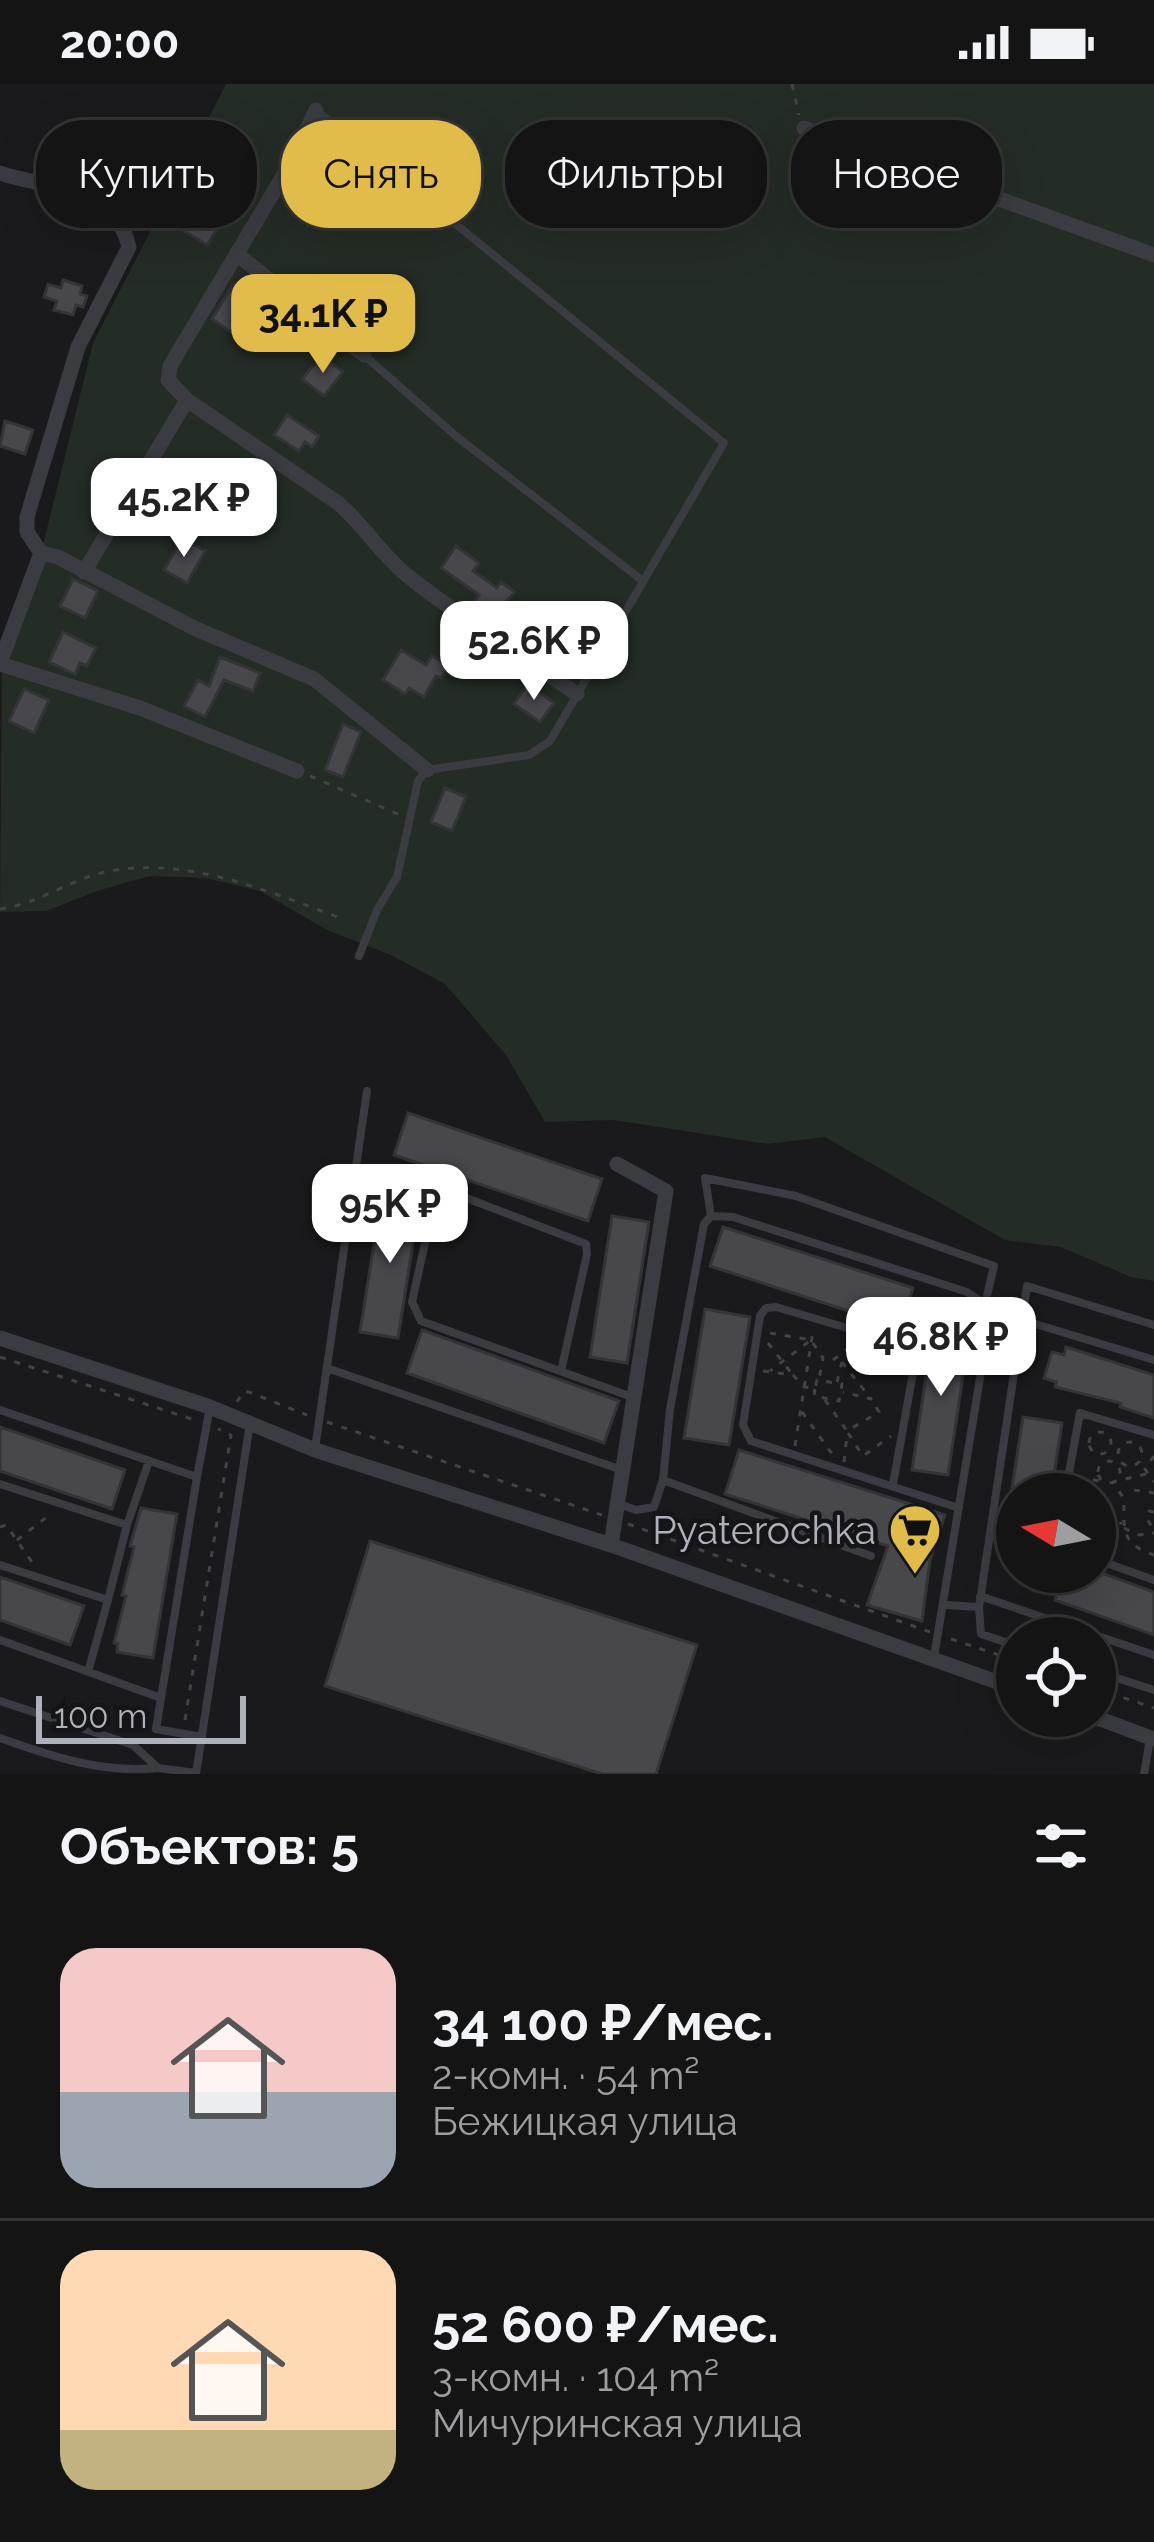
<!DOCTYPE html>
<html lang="ru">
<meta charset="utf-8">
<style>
body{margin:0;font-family:Raleway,sans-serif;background:#1d1d1e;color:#f1f3f6;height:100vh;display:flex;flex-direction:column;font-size:45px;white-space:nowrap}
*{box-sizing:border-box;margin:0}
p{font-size:39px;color:#9d9ea0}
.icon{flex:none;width:66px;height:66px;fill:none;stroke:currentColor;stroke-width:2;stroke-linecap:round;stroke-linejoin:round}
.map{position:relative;height:1690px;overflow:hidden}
.panel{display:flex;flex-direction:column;background:#141415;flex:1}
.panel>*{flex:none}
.hud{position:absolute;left:36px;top:36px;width:1083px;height:108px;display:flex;gap:24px}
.needle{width:78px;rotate:280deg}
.controls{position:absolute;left:996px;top:1389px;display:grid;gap:24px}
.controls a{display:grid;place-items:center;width:120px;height:120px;border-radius:50%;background:#141415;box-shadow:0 12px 48px #0002,0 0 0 3px #333334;font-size:60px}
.scale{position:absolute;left:36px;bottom:30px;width:210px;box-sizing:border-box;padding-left:12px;border:6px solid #aeb0ba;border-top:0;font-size:33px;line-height:42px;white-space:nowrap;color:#aeb0ba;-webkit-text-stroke:9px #151517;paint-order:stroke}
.price{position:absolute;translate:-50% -102px;padding:0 27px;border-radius:24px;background:#fff;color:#222;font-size:39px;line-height:78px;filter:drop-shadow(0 3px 6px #0008)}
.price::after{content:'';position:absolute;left:50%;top:72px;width:36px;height:27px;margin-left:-18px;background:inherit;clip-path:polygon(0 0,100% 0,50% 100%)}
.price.selected{background:#e2bc4b;color:#111}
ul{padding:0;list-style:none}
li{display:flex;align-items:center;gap:36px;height:300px;padding:0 60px}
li+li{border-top:3px solid #333334}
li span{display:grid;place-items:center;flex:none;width:336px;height:240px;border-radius:36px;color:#555}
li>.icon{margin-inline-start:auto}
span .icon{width:144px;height:144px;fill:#fffc;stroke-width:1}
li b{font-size:51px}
h2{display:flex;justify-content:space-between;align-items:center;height:144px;padding:0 60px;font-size:51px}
.pill{padding:0 42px;border-radius:48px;background:#141415;box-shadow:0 12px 48px #0002,0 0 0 3px #333334;font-size:42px;line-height:108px}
.pill.selected{background:#e2bc4b;color:#111}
.status{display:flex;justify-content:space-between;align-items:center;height:84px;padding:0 60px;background:#141415;direction:ltr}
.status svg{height:33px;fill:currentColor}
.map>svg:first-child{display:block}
.green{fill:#242c26}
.building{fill:#47474c;stroke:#343438;stroke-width:3}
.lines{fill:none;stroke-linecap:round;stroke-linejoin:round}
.path{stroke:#414347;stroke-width:3;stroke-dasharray:6 9;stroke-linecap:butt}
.lane{stroke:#3b3c41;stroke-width:8}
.street{stroke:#3b3c41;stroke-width:15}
.labels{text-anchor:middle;stroke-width:9;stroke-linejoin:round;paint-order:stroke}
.poi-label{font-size:39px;fill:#aeb0ba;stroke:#151517;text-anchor:end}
</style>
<div class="status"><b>20:00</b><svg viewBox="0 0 49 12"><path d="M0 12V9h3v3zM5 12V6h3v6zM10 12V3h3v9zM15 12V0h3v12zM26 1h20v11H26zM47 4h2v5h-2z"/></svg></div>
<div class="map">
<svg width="1154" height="1690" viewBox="0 0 1154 1690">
<rect width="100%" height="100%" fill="#1a1a1c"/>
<path class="green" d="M226 0H1154V1197L1131 1193 1061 1163 1005 1156 825 1053 768 1060 614 1036 545 1038 506 971 445 900 391 871 327 846 260 807 205 794 150 792 97 807 46 827 0 828 2 580 41 469 93 259Z"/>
<path class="building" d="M197 124 221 138 207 161 184 147Z
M63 196 82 202 80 210 87 212 83 223 76 221 73 231 54 226 57 217 44 213 48 200 61 204Z
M234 199 254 211 231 248 212 235Z
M322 271 343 288 324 312 302 295Z
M287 331 319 352 312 363 305 358 299 367 274 351Z
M5 337 33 346 25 370 0 362Z
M221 385 254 407 238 431 205 409Z
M158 399 201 427 184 453 141 425Z
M182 454 205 467 187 499 164 486Z
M456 462 479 479 473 487 497 504 501 498 515 508 495 530 475 517 479 511 441 484Z
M73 495 98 507 85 534 60 522Z
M63 548 96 564 87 582 80 579 75 590 49 578Z
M401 566 426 581 432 572 449 582 441 594 436 592 424 613 409 604 405 610 383 596Z
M220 573 260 589 253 607 224 596 205 633 184 622 198 596 209 602Z
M528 600 554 619 540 638 514 620Z
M24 605 49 616 34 649 9 637Z
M343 640 361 648 343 693 325 686Z
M445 704 466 713 452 747 431 738Z
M408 1029 602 1095 588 1137 394 1071Z
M382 1109 420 1115 398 1254 360 1248Z
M612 1132 649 1138 627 1279 590 1273Z
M723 1143 913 1204 901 1244 710 1182Z
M705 1225 750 1233 729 1361 684 1354Z
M934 1239 970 1245 948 1391 912 1386Z
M422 1246 619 1317 604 1359 407 1289Z
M1066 1263 1154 1291V1334L1120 1323 1121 1319 1055 1303 1056 1298 1044 1294 1052 1268 1064 1271Z
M1023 1333 1062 1339 1051 1410H1011Z
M0 1343 125 1386 112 1425 0 1387Z
M739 1366 945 1431 930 1476 922 1537 867 1521 888 1462 725 1410Z
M141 1424 177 1430 153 1574 117 1568 118 1560 114 1559 126 1512 122 1511 134 1463 130 1462Z
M370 1457 697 1561 656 1690H602L325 1602Z
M1057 1488H1099L1154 1508V1551L1055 1516 1058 1508 1051 1505Z
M0 1493 84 1522 70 1561 0 1536Z"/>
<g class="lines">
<path class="path" d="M792 0 799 31
M310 692 400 731
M0 825C38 820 69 796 105 788 184 771 268 807 340 834
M770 1249 811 1256 770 1287
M768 1259 792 1290
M813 1259 823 1274 819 1295
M0 1273 198 1337
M833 1276 855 1259
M842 1278 871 1315 843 1308
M763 1287 793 1291 804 1303 815 1304 817 1296 842 1300 839 1317 814 1312 815 1304
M837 1298 842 1278
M825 1316 847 1347 879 1328 871 1315
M237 1318 243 1308H249L307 1331
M802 1328 835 1374
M327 1338 602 1431
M1089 1359a11 11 0 1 1 22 0a11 11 0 1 1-22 0Z
M848 1349 863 1372 891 1352
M1118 1370a12 12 0 1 1 24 0a12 12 0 1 1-24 0Z
M795 1362 813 1247
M1154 1372 1145 1385 1154 1398
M1098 1388a11 11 0 1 1 22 0a11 11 0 1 1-22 0Z
M844 1378 847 1351
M1146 1390 1113 1398 1124 1415C1124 1444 1120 1460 1154 1471
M1078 1393 1104 1398
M1134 1406 1154 1409
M1154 1428 1149 1427 1147 1435 1154 1446
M628 1440 930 1548
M0 1443 6 1441 32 1478
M1124 1444 1139 1451 1154 1449
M1098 1445 1116 1447
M17 1456 52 1429
M1104 1465 1118 1448 1121 1438
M951 1555 1017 1577
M1095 1604 1154 1624
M185 1636 231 1351 218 1345"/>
<path class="lane" d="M316 26 724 359 550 657 529 671 427 686 418 697 397 793 377 826 359 872
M365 272 457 353 643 497
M711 1132 733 1133 967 1208 985 1220 988 1246 934 1573
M1022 1236 1027 1202 1154 1241
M327 1284 622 1386
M561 1287 587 1170 586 1160 443 1105 436 1109 412 1218 421 1237 632 1313
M0 1326 197 1393 156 1645 202 1653
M315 1365 367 1007
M197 1393 210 1323
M663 1396 670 1325 704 1140 711 1132 705 1094 796 1112 994 1182 985 1220
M0 1400 127 1441 149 1377
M893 1400 915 1278 908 1262 776 1223 766 1224 760 1232 743 1341 751 1357 959 1424
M1065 1410 1080 1329 1154 1351
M619 1420 636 1426 654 1423 663 1396 871 1472
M1095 1475 1154 1496
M0 1481 108 1516 88 1588
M980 1512 1154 1571
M108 1516 127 1441
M945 1521 979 1523
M0 1556 161 1614
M1017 1562 981 1550 979 1523 1022 1236 1154 1276
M1095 1587 1154 1606
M0 1617 133 1661 158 1684 196 1689
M0 1654C50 1672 104 1690 157 1684
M196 1690 250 1339
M1144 1690 1150 1655"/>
<path class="street" d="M804 44 1154 171
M0 89C51 106 114 100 129 163L78 263 27 433V448L41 469 58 473 194 544 314 595 427 686
M238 171 364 271
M187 316 338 419C365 442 381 471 409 493 462 535 522 571 577 610
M84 488 187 316 168 296 170 282 292 77 316 26
M0 579 41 469
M0 580 140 624 297 687
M0 1254 210 1323 315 1366 611 1461 1017 1605
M611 1461 666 1107 617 1080
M1092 1632 1154 1655"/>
</g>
<defs>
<g id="supermarket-pin" transform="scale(2.7)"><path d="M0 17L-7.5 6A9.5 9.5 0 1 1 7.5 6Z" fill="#e2bc4b" stroke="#151517"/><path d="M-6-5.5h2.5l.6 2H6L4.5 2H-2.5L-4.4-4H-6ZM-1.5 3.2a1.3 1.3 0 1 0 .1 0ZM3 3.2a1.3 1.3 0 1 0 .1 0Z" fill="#111"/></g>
</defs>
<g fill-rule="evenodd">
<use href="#supermarket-pin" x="915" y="1446"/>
</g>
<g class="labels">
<g class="poi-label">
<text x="876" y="1460">Pyaterochka</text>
</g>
</g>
</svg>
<div class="controls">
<a><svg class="needle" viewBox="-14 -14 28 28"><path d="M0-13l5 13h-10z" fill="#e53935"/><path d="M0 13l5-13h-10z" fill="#9d9ea0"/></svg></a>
<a><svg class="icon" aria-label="locate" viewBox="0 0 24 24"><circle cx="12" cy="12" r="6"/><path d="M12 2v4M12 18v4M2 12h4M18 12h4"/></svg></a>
</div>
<div class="scale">100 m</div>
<b class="price selected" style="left:323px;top:292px">34.1K ₽</b>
<b class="price" style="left:184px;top:476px">45.2K ₽</b>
<b class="price" style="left:534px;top:619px">52.6K ₽</b>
<b class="price" style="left:390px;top:1182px">95K ₽</b>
<b class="price" style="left:941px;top:1315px">46.8K ₽</b>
<div class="hud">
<a class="pill">Купить</a>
<a class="pill selected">Снять</a>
<a class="pill">Фильтры</a>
<a class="pill">Новое</a>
</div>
</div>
<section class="panel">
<h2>Объектов: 5<svg class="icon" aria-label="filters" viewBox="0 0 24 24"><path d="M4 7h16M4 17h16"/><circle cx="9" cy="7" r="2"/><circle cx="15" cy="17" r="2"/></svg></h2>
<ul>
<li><span style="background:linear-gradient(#f6c9c9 60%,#9aa5b1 0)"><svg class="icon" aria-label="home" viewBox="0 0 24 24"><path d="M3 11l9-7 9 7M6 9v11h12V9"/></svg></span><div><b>34 100 ₽/мес.</b><p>2-комн. · 54 m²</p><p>Бежицкая улица</p></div></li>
<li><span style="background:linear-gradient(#ffd9b3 75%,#c2b280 0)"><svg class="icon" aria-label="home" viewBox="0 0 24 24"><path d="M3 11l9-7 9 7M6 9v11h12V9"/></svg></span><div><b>52 600 ₽/мес.</b><p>3-комн. · 104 m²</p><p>Мичуринская улица</p></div></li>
</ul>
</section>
